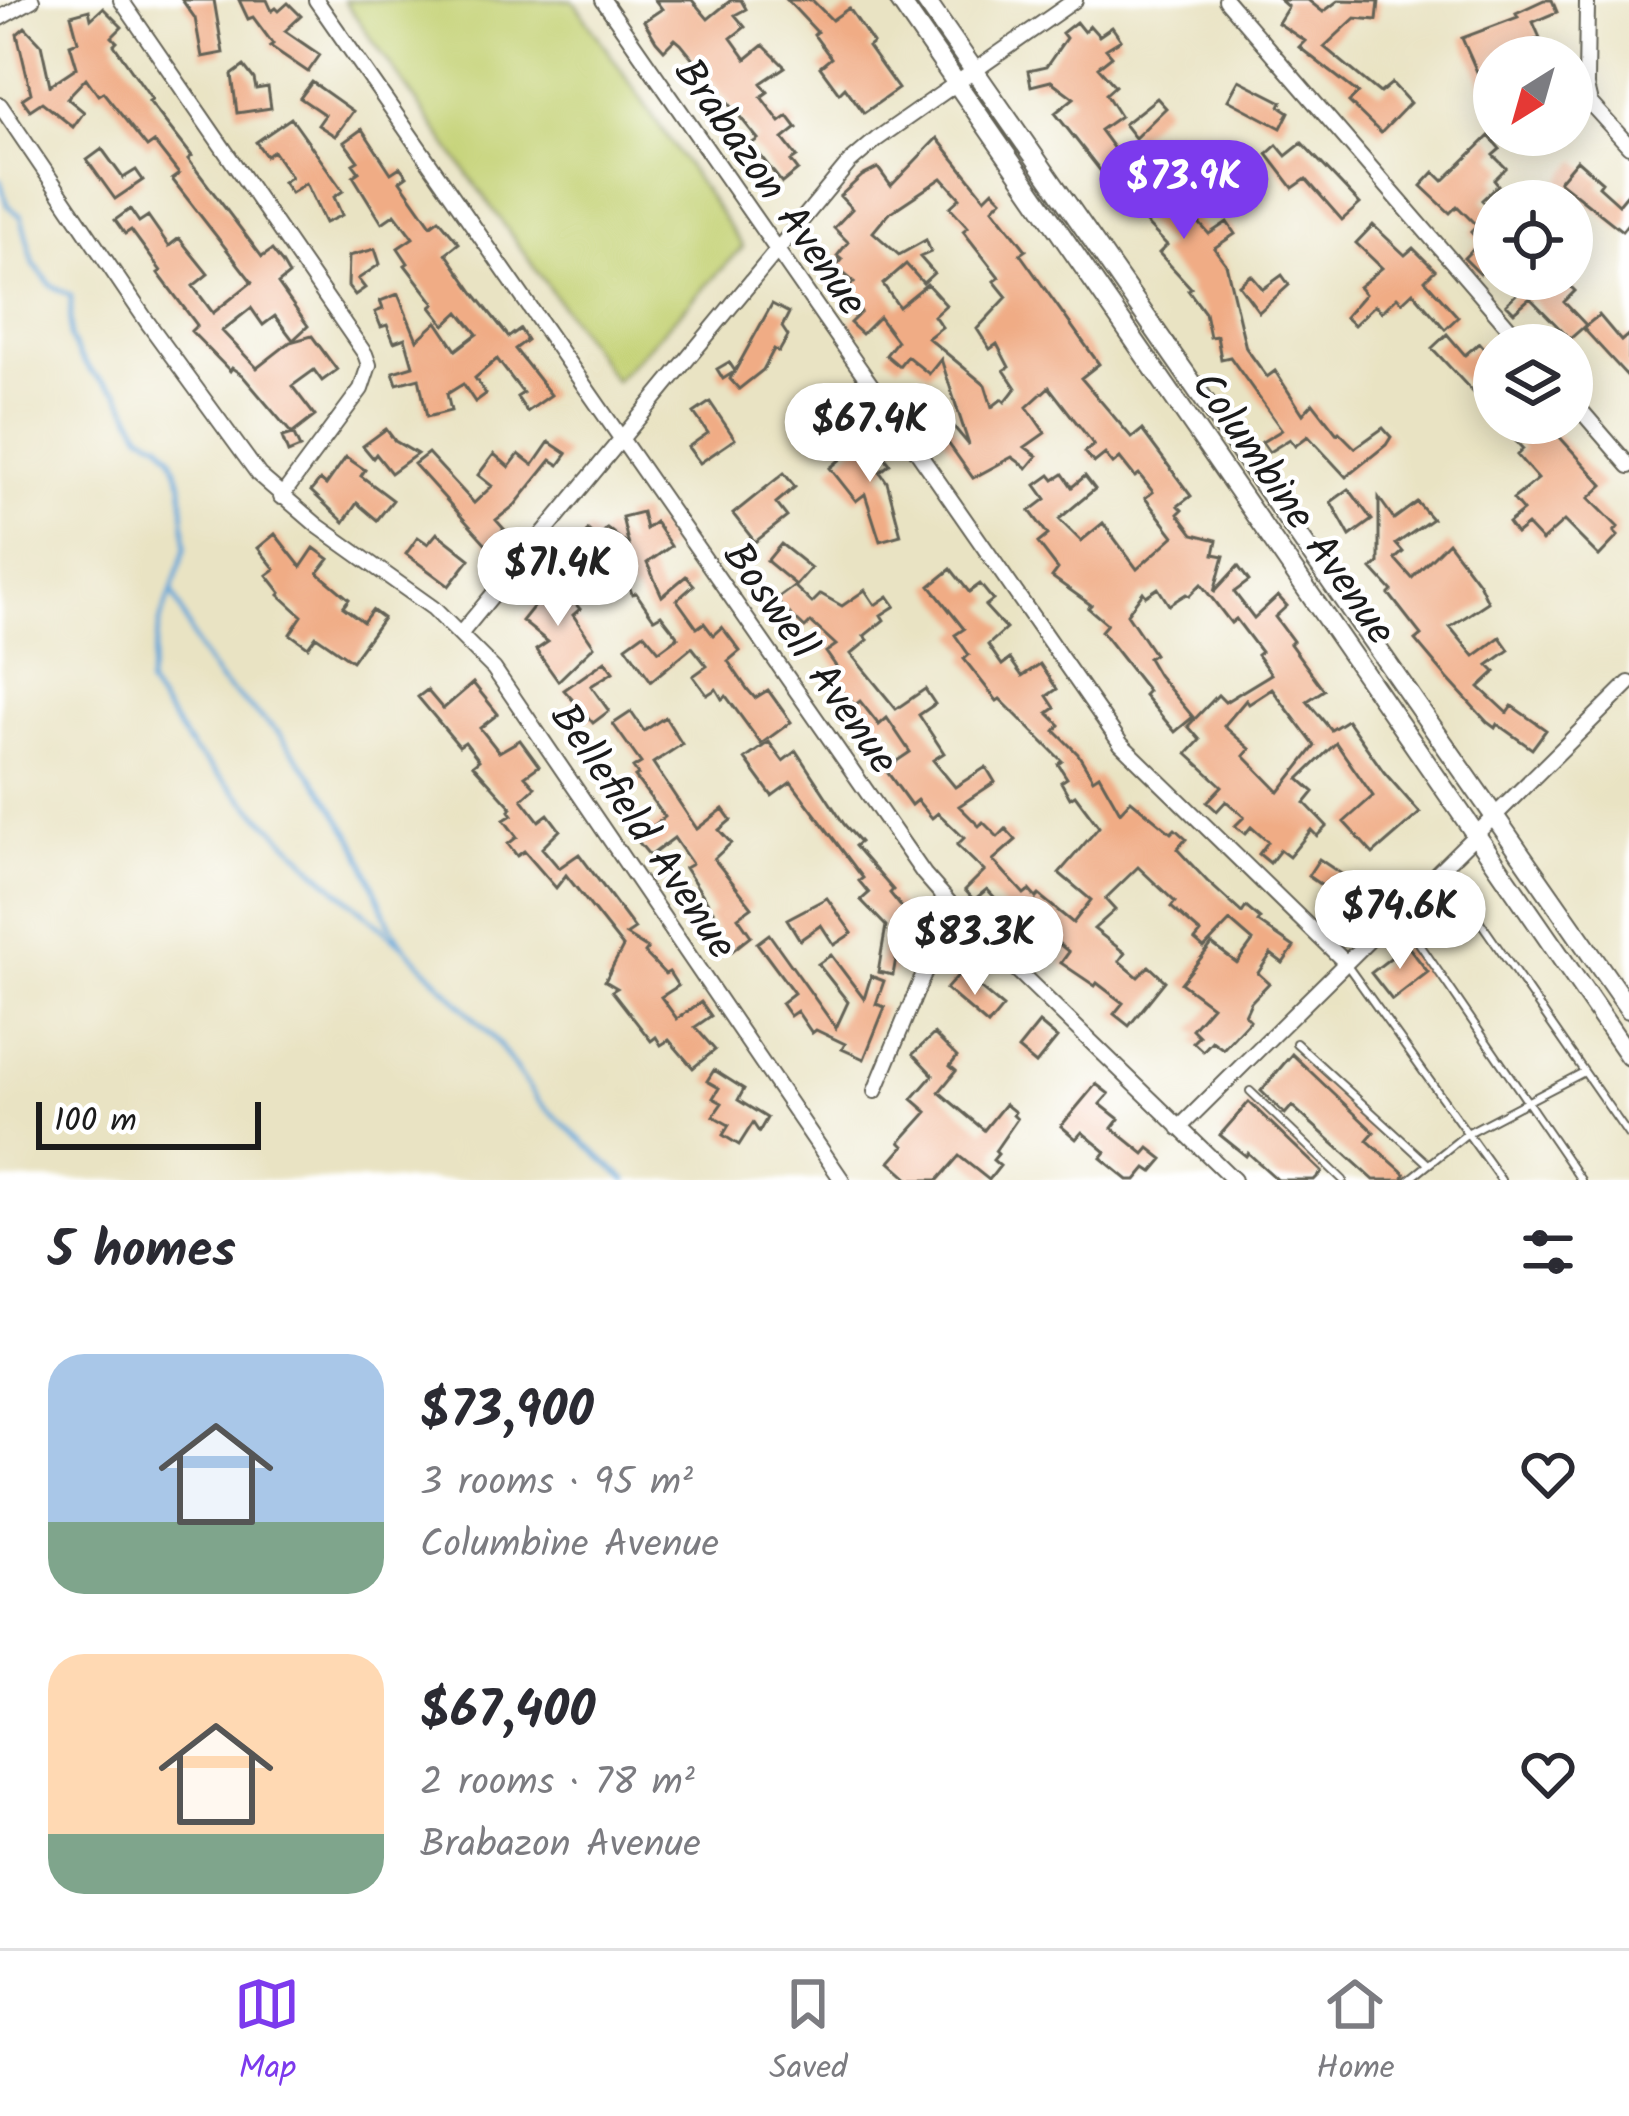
<!DOCTYPE html>
<meta charset="utf-8">
<style>
body{margin:0;font-family:Kalam,sans-serif;background:#f7f7f7;color:#2b2b33;height:100vh;display:flex;flex-direction:column;font-size:45px;white-space:nowrap}
*{box-sizing:border-box;margin:0}
p{font-size:39px;color:#7c7c81}
.icon{flex:none;width:66px;height:66px;fill:none;stroke:currentColor;stroke-width:2;stroke-linecap:round;stroke-linejoin:round}
.map{position:relative;height:1180px;overflow:hidden}
.panel{display:flex;flex-direction:column;background:#fff;flex:1}
.panel>*{flex:none}
.needle{width:78px;rotate:217deg}
.tools{position:absolute;left:1473px;top:36px;display:grid;gap:24px}
.tools a{display:grid;place-items:center;width:120px;height:120px;border-radius:50%;background:#fff;box-shadow:0 6px 30px #0003;font-size:60px}
.scale{position:absolute;left:36px;bottom:30px;width:225px;box-sizing:border-box;padding-left:12px;border:6px solid #1c1c1c;border-top:0;font-size:33px;line-height:42px;white-space:nowrap;color:#1c1c1c;-webkit-text-stroke:9px #fff;paint-order:stroke}
.price{position:absolute;translate:-50% -102px;padding:0 27px;border-radius:42px;background:#fff;color:#222;font-size:39px;line-height:78px;filter:drop-shadow(0 3px 6px #0008)}
.price::after{content:'';position:absolute;left:50%;top:72px;width:36px;height:27px;margin-left:-18px;background:inherit;clip-path:polygon(0 0,100% 0,50% 100%)}
.price.selected{background:#7c3aed;color:#fff}
ul{padding:0;list-style:none}
li{display:flex;align-items:center;gap:36px;height:300px;padding:0 48px}
li span{display:grid;place-items:center;flex:none;width:336px;height:240px;border-radius:36px;color:#555}
li>.icon{margin-inline-start:auto}
span .icon{width:144px;height:144px;fill:#fffc;stroke-width:1}
li b{font-size:51px}
h2{display:flex;justify-content:space-between;align-items:center;height:144px;padding:0 48px;font-size:51px}
.tabs{display:flex;justify-content:space-around;align-items:center;height:168px;border-top:3px solid #e1e1e2;background:#fff;font-size:33px;color:#7c7c81}
.tabs a{display:grid;justify-items:center;gap:6px}
.tabs .selected{color:#7c3aed}
.map>svg:first-child{display:block}
.green{fill:#c2d071;stroke:#6f7646;stroke-width:3}
.lines{fill:none;stroke-linecap:round;stroke-linejoin:round}
.stream{stroke:#63a6d8;stroke-width:4.5}
.building{fill:#f0ac85;fill-rule:evenodd}
.service-casing{stroke:#646256;stroke-width:10}
.minor-casing{stroke:#646256;stroke-width:18}
.secondary-casing{stroke:#646256;stroke-width:22}
.service{stroke:#fff;stroke-width:6}
.minor{stroke:#fff;stroke-width:14}
.secondary{stroke:#fff;stroke-width:18}
.labels{text-anchor:middle;stroke-width:9;stroke-linejoin:round;paint-order:stroke}
.street-label{font-size:42px;fill:#1c1c1c;stroke:#fff}
</style>
<div class="map">
<svg width="1629" height="1180" viewBox="0 0 1629 1180">
<rect width="100%" height="100%" fill="#fff"/>
<filter id="ink" filterUnits="userSpaceOnUse"><feTurbulence type="fractalNoise" baseFrequency=".00833" numOctaves="2"/><feDisplacementMap in="SourceGraphic" scale="24" xChannelSelector="R" yChannelSelector="G"/><feConvolveMatrix kernelMatrix="1 2 1 2 8 2 1 2 1" color-interpolation-filters="sRGB"/></filter>
<filter id="wash" filterUnits="userSpaceOnUse"><feTurbulence type="fractalNoise" baseFrequency=".004" numOctaves="4" result="noise"/><feDisplacementMap in="SourceGraphic" scale="48" xChannelSelector="R" yChannelSelector="G"/><feGaussianBlur stdDeviation="2.7" result="paint"/><feColorMatrix in="noise" values="0 0 0 0 0 0 0 0 0 0 0 0 0 0 0 0 0 1.4 0 .05"/><feComposite in="paint" operator="in"/></filter>
<g filter="url(#wash)">
<rect width="100%" height="100%" fill="#e9e3c3"/>
<path class="green" d="M344 0H573L743 247 615 381Z"/>
<g class="lines">
<path class="stream" d="M0 179 7 205 21 216 34 264 51 285 71 296 70 337 79 356 93 374 119 393 142 434 160 442 171 455 182 484 186 547 172 590 199 650 220 681 279 733 322 789 357 845 390 925 406 948 497 1042 538 1101 626 1180
M172 590 161 618 148 685 193 750 325 879 402 945"/>
</g>
<g id="blocks">
<path class="building" d="M182 0H214L223 53 202 57 195 18Z
M239 0H267L272 11 276 8 279 11 288 3 301 16 285 31 320 55 308 72 270 46 273 44 253 17 248 19Z
M655 0H692L708 19 731 0H741L746 9 735 15 745 27 731 38 746 59 763 45 785 67 761 83 768 92 761 97 780 122 788 116 797 128 783 139 797 157 791 161 798 170 782 183 751 144 758 139 681 44 675 39 664 50 656 41 644 21 662 9Z
M787 0H812L832 20 849 8 873 43 868 47 898 89 864 113 845 87 839 93 820 67 831 58 814 35 817 32Z
M1280 0H1308L1323 12 1339 0 1379 1 1377 20 1355 18 1324 47 1380 93 1392 83 1410 103 1381 133 1349 102 1358 93 1299 47 1305 41 1278 23 1288 7Z
M1544 0H1552L1557 12 1533 22 1540 38 1494 57V110L1462 38 1518 17 1516 13Z
M103 8 122 27 112 37 117 42 114 45 152 99 149 101 192 156 188 159 262 257 272 250 282 263 289 275 278 284 308 326 293 340 275 316 263 325 251 308 222 331 257 368 290 342 312 336 337 370 322 381 314 370 292 386 315 416 293 433 300 448 288 453 282 437 292 434 242 375 232 368 230 371 191 331 197 325 158 273 161 271 131 230 125 234 115 220 130 209 139 222 148 216 169 246 179 238 208 274 193 286 213 313 252 282 172 179 179 174 154 142 147 147 103 92 98 95 86 78 67 98 84 112 73 127 42 102 30 110 22 99 31 93 17 34 25 27 41 44 50 85 77 67 70 44 78 41 71 15 89 10 91 19Z
M1076 22 1084 32 1090 26 1099 36 1112 27 1121 40 1106 49 1112 56 1098 67 1115 86 1106 94 1120 116 1100 130 1139 183 1142 180 1164 205 1198 175 1209 191 1185 207 1209 234 1227 222 1235 234 1214 248 1226 264 1246 348 1267 377 1275 371 1303 414 1313 403 1337 434 1339 432 1355 448 1383 428 1391 437 1386 445 1346 477 1308 436 1295 446 1290 439 1269 452 1262 442 1282 430 1230 357 1221 359 1217 336 1210 337 1205 313 1188 290 1191 288 1159 253 1167 245 1121 197 1055 113 1074 98 1051 81 1031 86 1028 71 1046 67 1066 38 1062 33Z
M244 66 254 79 256 89 268 87 271 108 237 113 232 75Z
M1239 80 1282 102 1280 106 1289 112 1281 128 1228 100Z
M312 82 353 111 335 136 318 125 325 115 300 98Z
M1157 98 1166 108 1135 138 1124 124Z
M291 118 343 191 334 197 342 215 325 223 306 183 291 193 283 182 291 177 273 151 266 156 256 142Z
M362 129 391 173 400 167 407 176 400 181 431 225 439 219 459 243 446 253 474 293 509 337 520 329 527 340 515 349 551 395 527 412 517 397 523 393 497 359 475 378 486 394 475 402 463 384 447 394 451 411 427 417 419 378 397 384 393 372 413 366 405 338 394 342 387 325 381 327 375 312 383 309 380 301 398 294 417 340 437 322 456 350 477 334 459 312 445 325 431 307 435 304 405 265 408 263 398 248 413 238 395 214 382 223 353 176 359 172 353 164 358 161 344 142Z
M1489 136 1500 149 1493 155 1506 168 1494 180 1498 185 1482 200 1494 212V260L1480 274 1464 258 1480 242 1471 232 1477 226 1457 206 1450 213 1421 186 1434 172 1443 181Z
M937 138 985 198 993 190 1002 199 993 208 1026 250 1020 254 1099 364 1081 378 1132 438 1142 430 1191 496 1178 506 1182 510 1178 514 1193 534 1217 540 1214 554 1224 556 1214 592 1238 566 1249 581 1234 592 1254 618 1278 596 1287 606 1275 617 1293 641 1290 644 1324 690 1307 701 1331 730 1347 720 1384 772 1420 813 1373 854 1344 822 1373 796 1336 743 1299 779 1314 792 1305 803 1327 826 1317 836 1311 830 1289 857 1280 850 1270 863 1259 854 1268 842 1251 827 1245 834 1235 826 1244 817 1226 801 1217 811 1207 802 1222 786 1187 754 1200 740 1188 726 1218 695 1225 702 1271 674 1257 655 1261 652 1236 619 1231 623 1201 584 1189 596 1186 594 1169 605 1158 588 1146 596 1143 592 1127 614 1154 654 1148 658 1158 675 1193 717 1175 732 1144 695 1148 691 1101 631 1107 624 1088 608 1091 605 1052 577 1058 569 1038 543 1048 535 1030 511 1046 499 1036 485 1050 475 1054 480 1063 474 1072 487 1085 476 1095 489 1059 519 1081 541 1103 523 1137 569 1174 536 1145 498 1153 492 1139 474 1135 477 1120 458 1113 464 1105 454 1094 463 1085 452 1094 445 1049 387 1027 407 1045 433 1025 447 1037 456 1027 468 1012 457 973 478 936 426 925 432 912 419 930 398 969 445 941 359 929 374 907 356 899 366 886 355 897 341 879 317 862 334 850 323 861 312 845 290 854 282 836 267 842 260 837 256 848 242 834 228 852 209 840 196 862 176 878 168 891 186ZM942 178 960 198 950 207 968 227 963 231 999 277 994 281 1007 297 977 329 990 349 997 344 1009 367 1004 370 1016 388 1005 402 1002 399 992 407 985 385 928 338 942 327 934 316 946 305 927 284 899 307 883 284 906 264 923 283 934 273 920 257 931 252 926 240 899 255 873 232 888 214ZM1272 689 1315 746 1279 792 1244 756 1250 749 1224 726 1246 700 1249 704Z
M1302 143 1360 204 1342 220 1306 179 1293 188 1267 154 1277 145 1286 156Z
M102 149 123 178 136 170 143 180 115 199 87 160Z
M1577 160 1602 182 1599 186 1619 204 1629 192V222L1622 231 1559 181Z
M1373 225 1405 255 1413 248 1435 270 1425 280 1458 317 1445 329 1413 292 1402 302 1397 297 1382 312 1375 305 1354 325 1345 317 1365 294 1359 287 1382 268 1356 243Z
M375 249 380 264 358 279 365 288 355 295 348 286 349 256Z
M1251 275 1263 289 1282 275 1289 285 1259 312 1239 285Z
M1532 279H1563L1575 291 1564 302 1586 325 1570 339 1530 298 1514 312 1506 304Z
M772 304 789 313 782 327 788 336 779 352 774 349 763 370 739 389 730 379 734 372 723 379 717 369 729 362 735 371Z
M1599 315 1621 341 1629 334V378L1583 328Z
M1447 334 1465 355 1479 343 1494 360V401L1487 407 1432 348Z
M710 402 735 439 700 463 688 447 708 433 694 413Z
M1509 423H1547L1603 485 1589 498 1618 527 1614 532 1618 536 1599 556 1564 521 1542 541 1527 525 1516 534 1508 523 1523 511 1513 499 1538 479 1517 455 1523 449 1512 437 1517 432Z
M386 429 395 441 417 454 391 473 376 454 373 458 363 446Z
M868 436 890 464 880 472 887 482 901 535 880 541 865 494 856 501 830 468Z
M549 442 567 454 559 465 551 460 515 505 496 520 504 529 497 536 506 546 496 555 414 464 428 453 474 503 492 486 478 475 494 454 509 467 519 454 533 465Z
M346 457 365 470 361 476 393 500 377 520 357 503 344 522 311 491 320 480 326 485Z
M784 473 795 487 776 503 787 517 755 542 733 514Z
M1349 489 1372 520 1350 536 1331 502Z
M1379 498 1394 519 1417 502 1432 519 1396 544 1403 552 1395 559 1412 578 1448 542 1479 583 1488 602 1450 627 1474 656 1500 637 1509 650 1488 665 1495 672 1479 687 1507 713 1512 706 1546 730 1532 749 1497 724 1495 728 1487 722 1447 678 1415 640 1421 635 1389 594 1392 591 1372 569 1379 563Z
M642 512 646 529 655 522 671 546 647 563 662 596 686 576 694 585 677 600 697 628 704 623 713 635 722 627 740 651 728 661 748 690 755 698 768 690 791 722 761 744 726 696 722 699 716 689 707 695 693 676 707 666 692 647 651 681 626 646 644 633 659 651 678 637 661 615 654 619 636 593 632 594 620 561 608 588 576 579 581 562 571 558 588 530 598 539 607 528 629 546 622 517Z
M437 533 470 559 449 586 406 554 418 537 428 544Z
M275 534 301 567 314 548 329 559 318 573 349 599 343 607 363 622 372 610 383 618 352 661 316 636 308 647 290 634 302 616 279 595 281 593 267 575 275 569 258 548Z
M781 544 811 568 796 585 767 561Z
M951 569 969 592 980 584 993 600 985 606 1006 629 988 645 1002 665 1010 659 1022 676 1040 664 1057 689 1047 696 1055 708 1048 713 1060 725 1055 731 1078 754 1093 779 1099 775 1120 812 1131 800 1171 833 1175 829 1186 839 1177 849 1207 881 1242 913 1246 907 1260 919 1258 922 1294 947 1283 963 1271 954 1258 973 1269 983 1251 1002 1245 1015 1250 1020 1223 1049 1212 1041 1203 1051 1193 1042 1199 1036 1192 1029 1212 1006 1181 983 1212 944 1237 963 1253 941 1230 921 1204 948 1195 940 1201 933 1171 907 1175 902 1138 867 1105 899 1115 910 1094 929 1125 953 1119 961 1138 977 1149 966 1165 981 1129 1026 1114 1014 1123 1003 1097 983 1095 986 1061 963 1069 952 1034 923 1019 940 1009 931 1017 922 987 889 974 900 965 890 984 871 957 845 964 838 938 813 932 818 917 800 911 805 885 769 910 752 887 718 879 725 860 701 855 705 829 679 840 672 826 652 836 645 811 622 805 628 775 600 794 586 812 603 821 594 842 606 865 590 875 605 888 596 895 606 881 615 884 620 864 636 868 640 851 654 896 709 925 689 935 704 919 715 944 753 933 760 955 787 986 767 995 782 959 806 979 826 983 822 998 837 1006 829 1016 840 993 860 1024 894 1029 890 1036 898 1039 895 1073 923 1091 900 1059 873 1099 827 1075 795 1070 798 1061 782 1067 778 1058 764 1062 761 1000 699 997 701 964 659 969 655 955 635 964 629 930 586Z
M555 580 580 609 573 615 594 646 558 681 536 650 548 642 522 621 538 601 531 592 538 582 547 590Z
M605 661 613 672 591 686 609 711 593 723 564 690Z
M473 683 498 714 480 728 499 752 520 740 539 766 525 776 535 787 522 799 539 821 548 814 560 830 542 848 559 868 579 854 635 929 626 935 648 949 645 953 665 974 669 972 678 986 661 997 677 1019 701 1002 711 1016 695 1027 715 1050 693 1068 669 1040 661 1045 656 1037 651 1041 612 991 617 988 605 981 623 947 566 875 556 888 524 851 517 856 508 844 517 837 504 820 512 815 509 811 512 808 473 765 479 760 465 742 459 746 418 697 427 690 443 709Z
M631 712 644 731 665 717 682 744 653 763 697 829 723 809 731 820 719 830 731 843 714 859 752 907 738 917 751 936 732 951 707 917 714 912 685 868 692 864 674 838 650 856 636 839 665 817 635 777 638 775 633 768 641 763 613 724Z
M769 742 783 761 796 751 844 824 860 842 855 846 893 890 890 893 911 919 902 926 893 975 878 972 886 926 861 900 869 893 859 881 863 878 791 782 772 796 745 759Z
M1319 859 1356 884 1344 901 1308 876Z
M827 898 852 933 834 945 821 925 800 940 787 919Z
M769 934 836 1028 848 1002 818 964 831 955 864 999 871 976 884 981 876 1004 885 1007 864 1059 842 1049 845 1044 816 1030 812 1033 797 1011 790 1016 781 1003 794 993 757 943Z
M1407 945 1428 972 1392 1000 1371 973Z
M961 972 1003 1007 988 1025 946 989Z
M1039 1023 1057 1038 1036 1064 1018 1049Z
M934 1034 957 1057 950 1066 956 1071 939 1092 984 1130 1005 1104 1015 1112 1013 1115 1017 1119 995 1151 998 1154 993 1160 1000 1166 989 1180 959 1156 938 1180H910L890 1162 904 1146 900 1142 927 1112 912 1099 933 1075 913 1054Z
M1292 1054 1374 1132 1367 1140 1405 1174 1402 1180H1374L1292 1106 1285 1114 1261 1091Z
M714 1070 744 1089 738 1100 767 1118 759 1132 753 1123 739 1145 723 1135 729 1125 713 1116 722 1103 713 1098 719 1088 707 1081Z
M1096 1084 1109 1094 1100 1104 1119 1119 1112 1128 1144 1154 1149 1148 1163 1159 1152 1172 1146 1168 1136 1180H1128L1101 1158 1106 1152 1082 1132 1076 1139 1061 1126Z
M1249 1102 1322 1172 1314 1180H1278L1248 1153 1246 1156 1220 1135Z"/>
</g>
</g>
<g filter="url(#ink)">
<use href="#blocks" fill-opacity="0" stroke="#646256" stroke-width="3"/>
<g class="lines">
<g class="service-casing">
<path id="service" d="M1463 897 1629 1136
M1410 930 1581 1180
M1346 964 1501 1180
M1296 1043 1426 1162
M1250 1091 1343 1180
M1409 1180 1469 1132 1584 1072"/>
</g>
<g class="minor-casing">
<path id="minor" d="M121 0 365 354 369 365 361 389 281 497
M316 0 924 874 960 915 1234 1180
M603 0 1121 744 1344 961
M1226 0 1524 345
M1587 0 1586 86 1590 103 1629 146
M0 18 32 0
M0 105 148 323 259 475 318 526 433 608 494 669 842 1180
M1572 400 1629 466
M462 632 849 163 877 139 1075 0
M875 1091 930 959 960 915
M1179 1128 1629 683"/>
</g>
<g class="secondary-casing">
<path id="secondary" d="M899 0 1629 1056
M925 0 1629 1009"/>
</g>
<use href="#service" class="service"/>
<use href="#minor" class="minor"/>
<use href="#secondary" class="secondary"/>
</g>
</g>
<g class="labels">
<g class="street-label">
<text transform="translate(772 186) rotate(55)" y="15">Brabazon Avenue</text>
<text transform="translate(1295 507) rotate(55)" y="15">Columbine Avenue</text>
<text transform="translate(812 657) rotate(55)" y="15">Boswell Avenue</text>
<text transform="translate(645 830) rotate(56)" y="15">Bellefield Avenue</text>
</g>
</g>
</svg>
<div class="tools">
<a><svg class="needle" viewBox="-14 -14 28 28"><path d="M0-13l5 13h-10z" fill="#e53935"/><path d="M0 13l5-13h-10z" fill="#7c7c81"/></svg></a>
<a><svg class="icon" aria-label="locate" viewBox="0 0 24 24"><circle cx="12" cy="12" r="6"/><path d="M12 2v4M12 18v4M2 12h4M18 12h4"/></svg></a>
<a><svg class="icon" aria-label="layers" viewBox="0 0 24 24"><path d="M12 4l9 5-9 5-9-5zM3 14l9 5 9-5"/></svg></a>
</div>
<div class="scale">100 m</div>
<b class="price selected" style="left:1184px;top:242px">$73.9K</b>
<b class="price" style="left:870px;top:485px">$67.4K</b>
<b class="price" style="left:558px;top:629px">$71.4K</b>
<b class="price" style="left:1400px;top:972px">$74.6K</b>
<b class="price" style="left:975px;top:998px">$83.3K</b>
</div>
<section class="panel">
<h2>5 homes<svg class="icon" aria-label="filters" viewBox="0 0 24 24"><path d="M4 7h16M4 17h16"/><circle cx="9" cy="7" r="2"/><circle cx="15" cy="17" r="2"/></svg></h2>
<ul>
<li><span style="background:linear-gradient(#a9c7e8 70%,#7fa58c 0)"><svg class="icon" aria-label="home" viewBox="0 0 24 24"><path d="M3 11l9-7 9 7M6 9v11h12V9"/></svg></span><div><b>$73,900</b><p>3 rooms · 95 m²</p><p>Columbine Avenue</p></div><svg class="icon" aria-label="heart" viewBox="0 0 24 24"><path d="M12 20l-8-8c-3-5 5-10 8-4 3-6 11-1 8 4z"/></svg></li>
<li><span style="background:linear-gradient(#ffd9b3 75%,#7fa58c 0)"><svg class="icon" aria-label="home" viewBox="0 0 24 24"><path d="M3 11l9-7 9 7M6 9v11h12V9"/></svg></span><div><b>$67,400</b><p>2 rooms · 78 m²</p><p>Brabazon Avenue</p></div><svg class="icon" aria-label="heart" viewBox="0 0 24 24"><path d="M12 20l-8-8c-3-5 5-10 8-4 3-6 11-1 8 4z"/></svg></li>
</ul>
</section>
<nav class="tabs">
<a class="selected"><svg class="icon" aria-label="map" viewBox="0 0 24 24"><path d="M3 6l6-2 6 2 6-2v14l-6 2-6-2-6 2zM9 4v14M15 6v14"/></svg>Map</a>
<a><svg class="icon" aria-label="saved" viewBox="0 0 24 24"><path d="M7 4h10v16l-5-4-5 4z"/></svg>Saved</a>
<a><svg class="icon" aria-label="home" viewBox="0 0 24 24"><path d="M3 11l9-7 9 7M6 9v11h12V9"/></svg>Home</a>
</nav>
